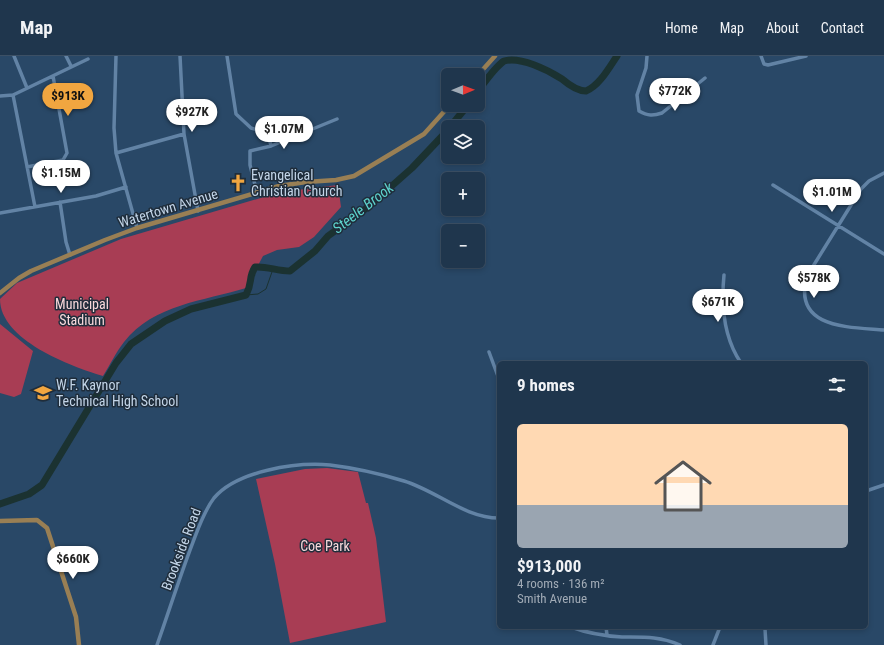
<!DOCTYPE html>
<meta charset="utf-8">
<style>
body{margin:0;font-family:"Roboto Condensed",sans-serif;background:#2c4157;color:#f1f3f6;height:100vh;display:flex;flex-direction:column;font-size:15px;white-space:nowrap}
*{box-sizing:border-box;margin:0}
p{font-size:13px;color:#a1abb6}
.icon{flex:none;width:22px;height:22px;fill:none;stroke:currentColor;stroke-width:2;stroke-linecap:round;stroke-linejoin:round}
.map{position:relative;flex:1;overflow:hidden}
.side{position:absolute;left:497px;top:305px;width:371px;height:268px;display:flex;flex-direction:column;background:#1f364d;border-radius:6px;box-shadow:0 2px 6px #0003,0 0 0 1px #3c5065}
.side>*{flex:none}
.needle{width:26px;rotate:89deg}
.buttons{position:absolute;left:441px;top:12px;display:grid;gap:8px}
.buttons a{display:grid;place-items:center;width:44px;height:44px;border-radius:6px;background:#1f364d;box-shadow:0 2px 6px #0003,0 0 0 1px #3c5065;font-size:20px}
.price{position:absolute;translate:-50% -34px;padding:0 9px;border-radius:14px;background:#fff;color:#222;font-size:13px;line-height:26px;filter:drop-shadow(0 1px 2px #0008)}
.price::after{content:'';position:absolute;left:50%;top:24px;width:12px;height:9px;margin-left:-6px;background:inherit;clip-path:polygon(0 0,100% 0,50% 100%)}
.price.on{background:#f1a640;color:#111}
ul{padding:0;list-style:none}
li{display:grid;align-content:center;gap:8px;height:212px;padding:0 20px}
li span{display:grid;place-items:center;height:124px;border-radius:6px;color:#555}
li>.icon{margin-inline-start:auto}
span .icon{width:72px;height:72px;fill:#fffc;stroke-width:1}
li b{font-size:17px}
h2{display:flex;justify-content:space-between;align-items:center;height:48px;padding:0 20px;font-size:17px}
header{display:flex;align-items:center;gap:24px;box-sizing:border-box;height:56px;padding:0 20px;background:#1f364d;border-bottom:1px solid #3c5065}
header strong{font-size:19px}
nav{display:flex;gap:22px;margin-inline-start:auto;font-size:14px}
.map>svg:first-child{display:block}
.green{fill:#a83d54}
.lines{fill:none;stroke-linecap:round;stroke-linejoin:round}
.stream{stroke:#1b3231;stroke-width:1}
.river{stroke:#1b3231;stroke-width:7}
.minor{stroke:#6283a5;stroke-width:3.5}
.major{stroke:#997f54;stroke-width:4.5}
.labels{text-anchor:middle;stroke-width:3;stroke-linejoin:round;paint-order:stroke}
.poi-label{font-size:14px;fill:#c3d5e8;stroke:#1f2d3b;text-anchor:start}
.street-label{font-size:14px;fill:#c3d5e8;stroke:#1f2d3b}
.park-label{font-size:14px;fill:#f8d8db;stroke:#1f2d3b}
.water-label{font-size:15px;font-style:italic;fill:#5ed4ce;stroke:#1f2d3b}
</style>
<header>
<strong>Map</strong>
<nav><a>Home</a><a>Map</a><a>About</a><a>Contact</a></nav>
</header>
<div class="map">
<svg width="884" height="589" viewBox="0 0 884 589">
<rect width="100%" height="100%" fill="#294867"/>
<path class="green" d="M338 129 341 151 314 181 299 191 277 194 263 200 246 232C204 245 154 248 124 286 116 296 110 309 103 320 70 310 0 284 0 243L17 227 121 183 281 136Z
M0 268 33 295 21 338 14 341 0 337Z
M327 412 358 416 366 447H368L376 482 386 566 290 587 275 508 256 423 305 413Z"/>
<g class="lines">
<path class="stream" d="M246 239 258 238 266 233 273 213"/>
<path class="river" d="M478 35C484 27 495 11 504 5 520 0 548 14 562 23 569 29 577 35 586 35 599 30 609 12 617 0
M450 71 468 49
M0 448 29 438 42 429 116 307 131 288 165 265 191 253 246 239C253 226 248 222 255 211 267 210 277 215 290 215L315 195 328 180 368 151 412 112 448 74"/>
<path class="minor" d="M14 0 27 32
M66 0 71 10
M116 0 114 72 116 97 137 172
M180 0 184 78 198 155
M227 0 236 58 251 72 268 77 271 90
M647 0 646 12 637 39 639 55C648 60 653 60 662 57L705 22
M761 0 764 8 768 9 806 0
M13 39 35 151
M0 40 13 39 88 3
M116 97 184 78
M27 111 63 104 67 97 53 20
M884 117 869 125 861 133 807 220C792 273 849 271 884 274
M773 129 884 198
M257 137 250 109V95L271 90 337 63
M60 146 66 186 70 199
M0 157 96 140 126 131
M724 219C721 249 724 282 741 307
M489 296 499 323
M866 435 884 429
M571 571C587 577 605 580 622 581 643 581 660 580 680 589
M606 571 607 579
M765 573 766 589
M157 589C169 555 180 520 193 486 199 471 204 455 214 442 237 415 295 406 330 409 355 412 381 418 404 425 437 435 465 462 499 462
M713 589 720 571"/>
<path class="major" d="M478 19 495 0
M0 237 19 222 31 215 105 184 137 172 279 130 306 126 336 124 354 120 424 78 450 49
M0 465 37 464 47 472 76 561 79 589"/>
</g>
<defs>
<g id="church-bare" transform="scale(1.38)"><path d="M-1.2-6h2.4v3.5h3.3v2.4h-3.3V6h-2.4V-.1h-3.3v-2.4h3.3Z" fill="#f1a640" stroke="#1f2d3b" stroke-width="2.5" paint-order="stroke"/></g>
<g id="school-bare" transform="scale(1.38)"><path d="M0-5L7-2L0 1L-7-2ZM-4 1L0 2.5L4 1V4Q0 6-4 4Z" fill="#f1a640" stroke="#1f2d3b" stroke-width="2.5" paint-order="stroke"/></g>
</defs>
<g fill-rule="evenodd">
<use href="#church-bare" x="238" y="127"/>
<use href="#school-bare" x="43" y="337"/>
</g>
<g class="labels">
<g class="poi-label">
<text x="251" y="124">Evangelical<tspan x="251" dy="16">Christian Church</tspan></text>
<text x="56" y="334">W.F. Kaynor<tspan x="56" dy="16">Technical High School</tspan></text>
</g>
<g class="street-label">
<text transform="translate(168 152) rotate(-17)" y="5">Watertown Avenue</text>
<text transform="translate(181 493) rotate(-69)" y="5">Brookside Road</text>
</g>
<g class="park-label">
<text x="82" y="253">Municipal<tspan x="82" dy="16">Stadium</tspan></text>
<text x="325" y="495">Coe Park</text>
</g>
<g class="water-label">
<text transform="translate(363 152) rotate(-38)" y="5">Steele Brook</text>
</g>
</g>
</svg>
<div class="buttons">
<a><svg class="needle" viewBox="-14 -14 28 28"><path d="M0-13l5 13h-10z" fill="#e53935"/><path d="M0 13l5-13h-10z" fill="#a1abb6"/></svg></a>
<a><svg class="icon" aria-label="layers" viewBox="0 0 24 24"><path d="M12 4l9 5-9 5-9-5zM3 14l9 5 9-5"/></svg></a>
<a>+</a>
<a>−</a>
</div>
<b class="price" style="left:675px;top:56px">$772K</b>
<b class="price on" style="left:68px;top:61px">$913K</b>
<b class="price" style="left:192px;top:77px">$927K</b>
<b class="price" style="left:284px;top:94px">$1.07M</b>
<b class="price" style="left:61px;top:138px">$1.15M</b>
<b class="price" style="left:832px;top:157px">$1.01M</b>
<b class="price" style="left:814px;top:243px">$578K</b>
<b class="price" style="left:718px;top:267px">$671K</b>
<b class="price" style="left:73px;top:524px">$660K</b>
<section class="side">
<h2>9 homes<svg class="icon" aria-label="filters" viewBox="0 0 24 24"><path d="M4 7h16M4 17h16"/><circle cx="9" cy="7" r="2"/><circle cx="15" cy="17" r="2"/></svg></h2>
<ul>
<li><span style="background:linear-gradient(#ffd9b3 65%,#9aa5b1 0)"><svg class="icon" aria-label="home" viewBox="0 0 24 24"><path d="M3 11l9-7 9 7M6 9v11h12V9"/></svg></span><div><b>$913,000</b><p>4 rooms · 136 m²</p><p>Smith Avenue</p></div></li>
</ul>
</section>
</div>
